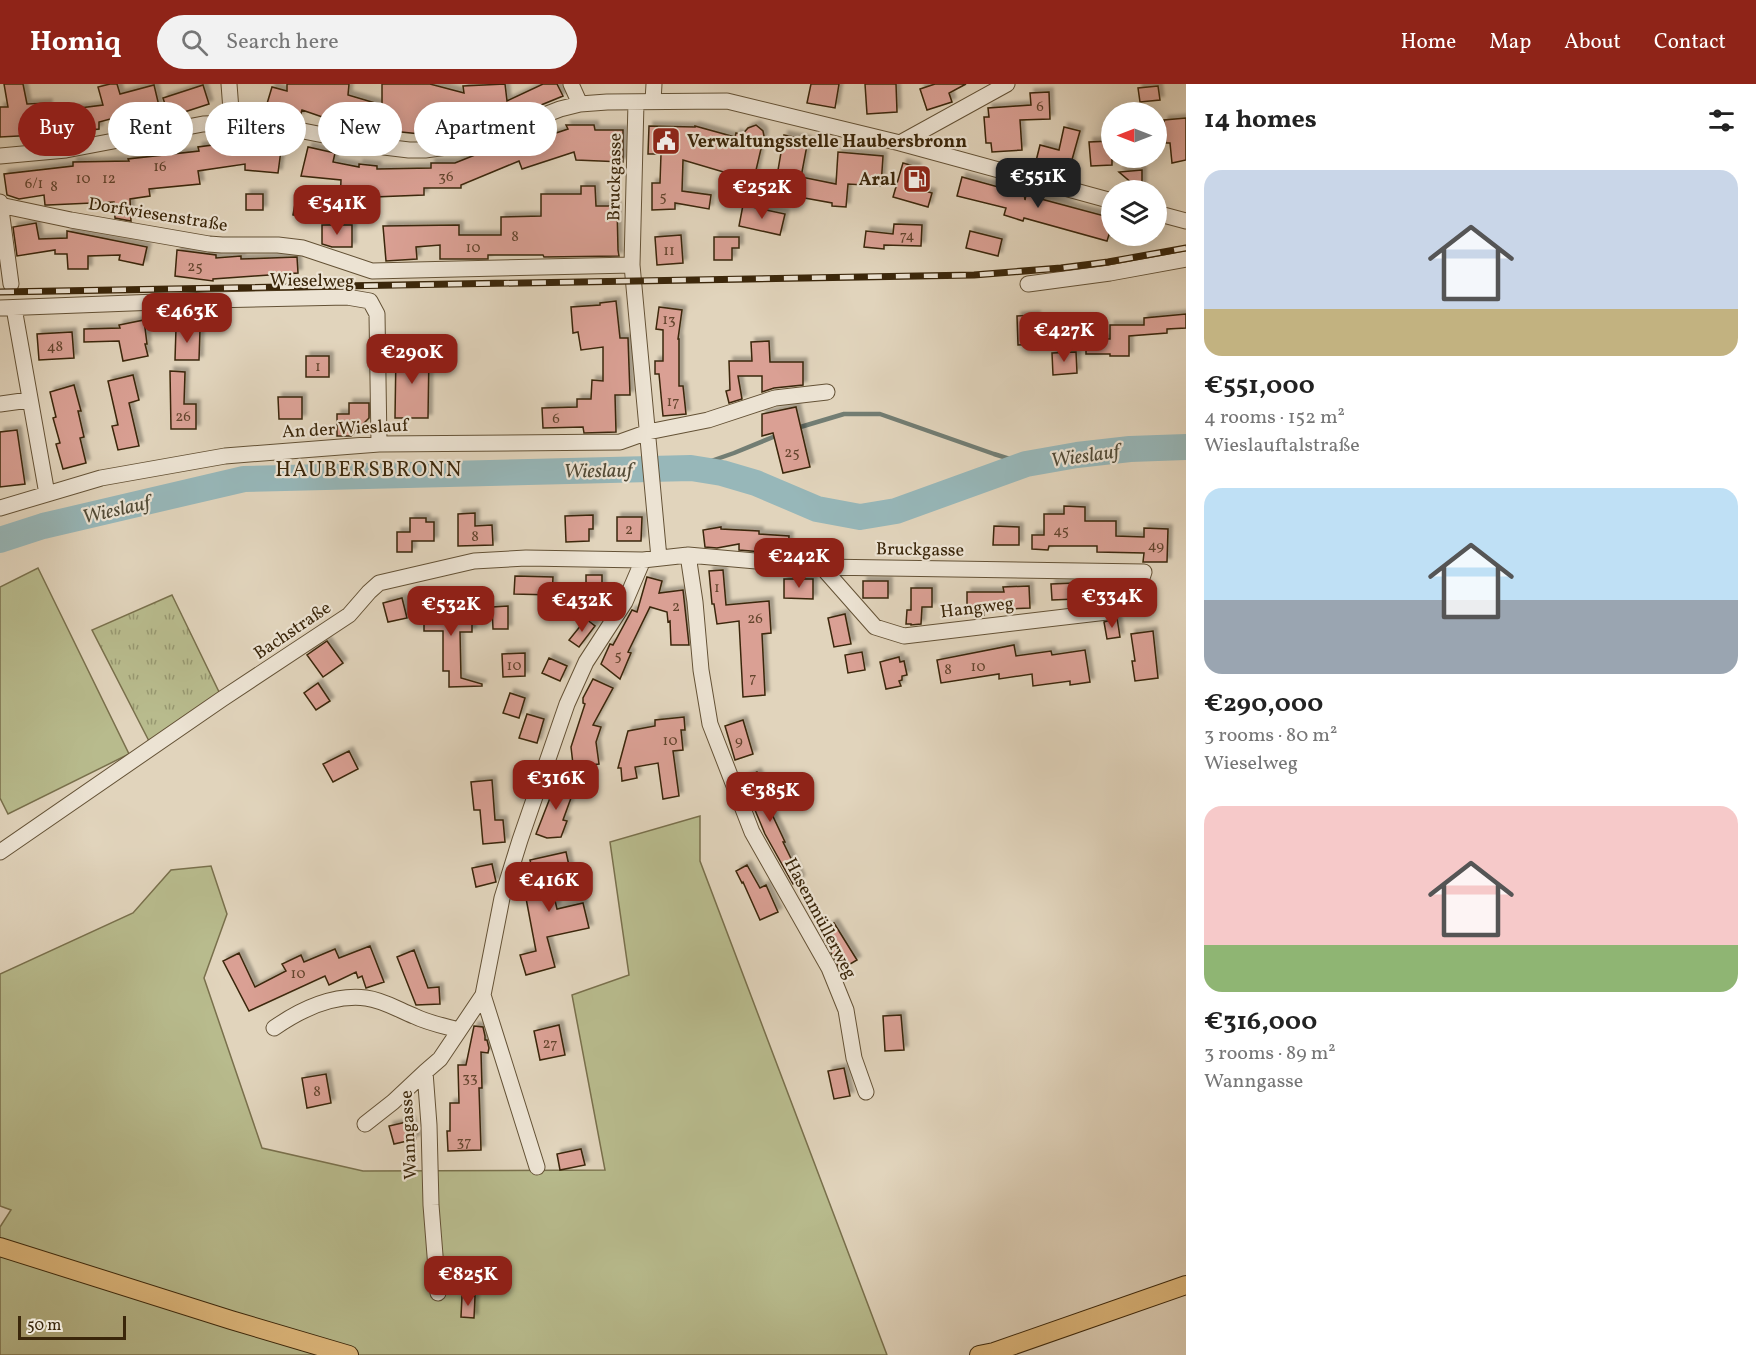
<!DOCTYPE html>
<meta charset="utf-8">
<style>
body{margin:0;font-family:Vollkorn,serif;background:#f2f2f2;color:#222;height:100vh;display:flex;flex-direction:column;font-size:22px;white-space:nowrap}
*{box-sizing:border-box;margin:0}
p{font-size:20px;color:#767676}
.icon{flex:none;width:33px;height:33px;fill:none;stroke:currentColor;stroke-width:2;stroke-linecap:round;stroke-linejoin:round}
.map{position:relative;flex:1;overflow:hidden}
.panel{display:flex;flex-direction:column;background:#fff;width:570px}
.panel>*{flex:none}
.banner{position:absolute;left:18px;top:18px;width:570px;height:54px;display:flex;gap:12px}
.needle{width:39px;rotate:270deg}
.controls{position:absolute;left:1101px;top:18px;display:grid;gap:12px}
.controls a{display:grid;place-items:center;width:66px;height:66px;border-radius:50%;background:#fff;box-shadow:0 3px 15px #0003;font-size:30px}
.scale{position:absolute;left:18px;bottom:15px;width:108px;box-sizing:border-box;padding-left:6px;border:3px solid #3a260a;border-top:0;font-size:16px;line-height:21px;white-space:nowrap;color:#3a260a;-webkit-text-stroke:4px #ece3d3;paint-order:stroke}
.price{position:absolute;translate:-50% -51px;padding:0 14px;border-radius:12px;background:#8f2418;color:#fff;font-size:20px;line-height:39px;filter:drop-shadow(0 2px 3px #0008)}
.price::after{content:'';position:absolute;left:50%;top:36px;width:18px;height:14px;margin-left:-9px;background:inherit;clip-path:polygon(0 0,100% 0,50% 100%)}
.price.active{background:#222;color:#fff}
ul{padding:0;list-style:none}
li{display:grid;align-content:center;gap:12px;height:318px;padding:0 18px}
li span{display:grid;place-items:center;height:186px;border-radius:18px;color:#555}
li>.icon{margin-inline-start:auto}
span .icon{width:108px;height:108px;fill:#fffc;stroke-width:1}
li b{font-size:26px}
h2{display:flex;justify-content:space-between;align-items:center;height:72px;padding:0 18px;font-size:26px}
.chip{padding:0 21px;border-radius:27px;background:#fff;box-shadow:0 3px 15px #0003;font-size:21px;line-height:54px}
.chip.active{background:#8f2418;color:#fff}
header{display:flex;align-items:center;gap:36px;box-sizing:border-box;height:84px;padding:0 30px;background:#8f2418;color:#fff}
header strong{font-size:28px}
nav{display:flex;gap:33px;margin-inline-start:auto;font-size:21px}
.search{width:420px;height:54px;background:#f2f2f2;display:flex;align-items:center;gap:15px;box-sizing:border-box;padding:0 21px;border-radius:33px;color:#767676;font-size:22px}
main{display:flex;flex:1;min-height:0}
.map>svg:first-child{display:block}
.grass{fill:#b8bb8d;stroke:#79704c;stroke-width:1.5}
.park{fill:url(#park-tufts);stroke:#79704c;stroke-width:1.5}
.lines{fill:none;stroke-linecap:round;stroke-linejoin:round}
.stream{stroke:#727d73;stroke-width:4.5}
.river{stroke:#97b7b9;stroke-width:26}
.building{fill:#daa094;stroke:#3a260a;stroke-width:1.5;filter:url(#shadow)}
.minor-casing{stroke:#645236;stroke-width:17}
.major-casing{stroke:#3a260a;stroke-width:20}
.minor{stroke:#ece3d3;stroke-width:15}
.major{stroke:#e0ba7e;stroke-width:18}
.rail-casing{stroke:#3a260a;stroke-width:7}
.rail{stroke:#ece3d3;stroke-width:4.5;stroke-dasharray:14;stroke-linecap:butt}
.labels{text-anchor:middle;stroke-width:4.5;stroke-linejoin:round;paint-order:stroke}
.number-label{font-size:15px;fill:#62442c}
.poi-label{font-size:18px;font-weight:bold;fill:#3a260a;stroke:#ece3d3;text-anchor:start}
.street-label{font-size:18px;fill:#3a260a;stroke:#ece3d3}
.water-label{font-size:20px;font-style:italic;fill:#514a36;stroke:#ece3d3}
.quarter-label{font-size:21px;letter-spacing:1.5px;fill:#3a260a;stroke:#ece3d3}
</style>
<header>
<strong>Homiq</strong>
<div class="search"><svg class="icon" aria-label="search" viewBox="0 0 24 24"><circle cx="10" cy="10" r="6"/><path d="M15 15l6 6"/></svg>Search here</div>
<nav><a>Home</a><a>Map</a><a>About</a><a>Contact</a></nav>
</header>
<main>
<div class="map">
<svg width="1186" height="1271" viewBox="0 0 1186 1271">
<defs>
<pattern id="park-tufts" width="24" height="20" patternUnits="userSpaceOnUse" patternTransform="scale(1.5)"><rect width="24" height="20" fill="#b8bb8d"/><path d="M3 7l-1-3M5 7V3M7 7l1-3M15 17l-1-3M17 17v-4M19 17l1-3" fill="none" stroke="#979871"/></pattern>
<filter id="shadow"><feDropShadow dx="4" dy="-4" stdDeviation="1.5" flood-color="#0004"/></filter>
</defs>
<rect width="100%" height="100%" fill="#e1d4bc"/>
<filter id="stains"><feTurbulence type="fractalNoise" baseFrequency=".00333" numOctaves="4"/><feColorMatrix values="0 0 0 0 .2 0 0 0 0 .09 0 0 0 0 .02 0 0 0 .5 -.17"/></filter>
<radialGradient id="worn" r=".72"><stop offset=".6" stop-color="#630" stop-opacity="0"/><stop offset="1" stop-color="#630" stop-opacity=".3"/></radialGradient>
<path class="grass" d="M38 484 129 670 8 730 0 714V503Z
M700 732V777L887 1271H0V1143L11 1126 0 1122V890L133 829 171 786 211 782 227 830 204 894 262 1064 363 1087 605 1086 572 911 629 891 610 758Z"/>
<path class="park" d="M172 511 221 612 151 661 92 546Z"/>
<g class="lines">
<path class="stream" d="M797 344 844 330H880L994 370 1026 380
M691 384 734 369 778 351"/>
<path class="river" d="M0 456 43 442 244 395 691 384 722 389 756 399 817 425 860 433 896 427 1026 380 1077 371 1130 365 1186 363"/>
</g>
<path class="building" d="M4 0H23L27 20 48 19V28L103 21 98 3 110 0H117L120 10 154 1 159 22 99 38V45L57 50 0 53V23H8Z
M287 0H349L348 11 382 21V0H430L464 9 463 2 505 0 507 17 543 0H557L563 12 485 44 452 52 431 54 430 51 353 43 352 45 336 41 337 38 302 26 300 33 266 23 272 3 287 7Z
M811 0H839L835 24 807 19Z
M865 0H896L897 28 867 30Z
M935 0H966L949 9 952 18 927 26 920 5Z
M203 1 209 20 169 33 163 14Z
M1158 2 1160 16 1140 18 1138 4Z
M1049 8 1050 35 1020 36 1022 66 992 68 991 59H986L984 33H989L988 24 1031 21 1030 9Z
M1186 34V76L1172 79 1170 59H1166L1164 36Z
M566 41H594L595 46H623V78L576 76 574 68 522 85 519 77 461 101V104H424V111L374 113 373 123 340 119 341 96 301 92 308 63 335 69 333 78 359 83V80L377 82V85L431 84V79H455L500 61 502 67 568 45Z
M756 41 763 47 764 52 753 99 726 93 727 89 683 76 682 107 711 111 709 125 675 119V125L652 126V99H660L661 70H648L649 42 695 43V42L735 53 736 49 742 51 748 44Z
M1064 43 1080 47 1068 90 1035 81 1040 61 1059 66Z
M784 51 808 56 801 93 836 100 838 68 883 72 881 102 848 100 846 123 832 122V119L782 110 785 87 778 86Z
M1112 57V81L1091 82 1089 58Z
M228 59 229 60 281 66 278 89 245 86V80L198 87 200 100 149 105 150 112 130 115 131 137 115 134 114 118 48 121H45L44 111 19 115 7 111 4 90 73 82V78L129 77 128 75 199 67 198 63Z
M903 79 917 83 911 103 932 109 928 123 893 113Z
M1142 86V106H1140L1119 88Z
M962 93 1024 110 1025 116 1026 111 1112 134V141L1107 157 1024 134 1023 137 1004 131 1006 124 957 112Z
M581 102H595L596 122H617L618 166 619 172 544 173 543 171H488V175H440V161L416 163 417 175 386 177 383 142 459 141V151H501V133L541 132V110H581Z
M297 109H324L319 136 293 131Z
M246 110H263V126H246Z
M743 121 785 130 780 151 739 142Z
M36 139 39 155 67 154V147L147 163 143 181 119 176 120 171 88 172V185H68L67 170H55V166L17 172 13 143Z
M894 140 922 141 921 162 884 161V165L864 163 866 147 893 150Z
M322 141H352V163H332L322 160Z
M970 147 1002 155 998 172 966 164Z
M681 151 683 179 657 181 655 153Z
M714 153H739V164H732V176H714Z
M177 166 216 171V174L241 172V175L297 173 298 189 213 195V197L175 192Z
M616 217 620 254H628L630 311H615L616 348 584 349 583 343 543 344 542 324 577 323V315H591L592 296 603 297V263L581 266 578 248 573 249 571 223 600 221V219Z
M659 223 682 226 678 255H679V302H683L686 330 663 332 659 290H655V277H663V246L656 245Z
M1186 230V244L1167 245V249L1129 252V272H1110V270H1086V254L1110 255V241H1144V234Z
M1036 231 1037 260 1018 261 1017 232Z
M144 236 147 260H145L148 272 123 277 119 257 84 258V245L120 244 119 241Z
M176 244 200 245 199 276H175Z
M72 248 74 274 39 276 37 250Z
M769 257 770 278H803V301L774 304 762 308V292H738L742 315 729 319 726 307 730 306 729 277H752L751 258Z
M396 268H429L428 334H395Z
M1076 268 1077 289 1053 291 1052 269Z
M306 272H329V293H306Z
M170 287 185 288 184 320H196V345H171Z
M133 291 139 316 129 319 139 362 118 366 112 342 118 341 108 297Z
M74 301 81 327H78L84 353 80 354 86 379 63 385 56 360 60 359 53 334 56 333 50 308Z
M278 313H302V335H279Z
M349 319H369V334L351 352H337V330H349Z
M796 323 810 383 783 389 773 349 762 352V330Z
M17 346 25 400 0 403V348Z
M1064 422 1085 423V437H1116V452L1144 453V444L1168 445 1167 478H1143L1144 469 1097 468V462H1049L1048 466 1032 465V451H1044V430H1064Z
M475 429V442L492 441 493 461 458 462V430Z
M593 431V445H589V457L566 458 565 432Z
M617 433H642L641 457H617Z
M410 434H426V438H434V457H412V468H397V448H410Z
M994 442 1019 443V461H993Z
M721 443V445L759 447V450L789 452 788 470 739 466V460L717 464 705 463 703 446Z
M723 486 726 521 769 517 771 549 762 550 765 611 743 613 739 537 717 540 714 520H712L709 487Z
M586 491H602V516H586Z
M515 492 553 493 552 511 514 510Z
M647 493 662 497 659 509 683 506 689 561H671L670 537 668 538 667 528 650 523 628 568 631 569 620 595 601 580 610 560 613 561 632 526 637 528Z
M784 495H813V515L784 514Z
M863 497H888V514H863Z
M1075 499 1076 515 1052 516 1051 500Z
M1029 502 1030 524 984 526V531H967V508H1004L1003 503Z
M911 504H932V523H922L921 540 911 541V540H906L907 526H911Z
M402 514 407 534 388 538 383 519Z
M424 520H437V524H461L462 521H472V548H460L461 594 482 600V602L449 603V587H443V547H424Z
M508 522V545H493L492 523Z
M845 530 851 560 834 563 828 534Z
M1117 534 1120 553 1107 555 1104 538Z
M586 535 595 542 579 563 569 556Z
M1153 547 1158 594 1135 597 1132 577H1135L1131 550Z
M327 557 343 579 323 593 307 571Z
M1014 561 1016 572 1051 567 1052 571 1085 566 1090 598 1070 601V597L1033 602 1032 590 999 595V590L941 599 937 576Z
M862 568 865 586 848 589 845 571Z
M525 569V592L503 593 502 570Z
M899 573 900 578 904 577 907 591 902 592V596L899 597 901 602 886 605 880 578Z
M549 574 567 582 560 597 542 589Z
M593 595 613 604 593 641 601 643 596 658 599 680 591 681 592 687 574 689 571 663 585 620 583 619V614Z
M318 599 330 617 316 626 304 609Z
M510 609 525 614 519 634 503 629Z
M527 630 544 635 537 659 519 654Z
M684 633 685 646H681L683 666 673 667 679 712 663 715 658 679 635 683 637 694 622 697 621 684H618L628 647 655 642V636Z
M743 636 753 670 735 676 725 642Z
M349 667 358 685 333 698 323 680Z
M757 688 774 724 770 726 785 758H783L801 795 793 800 765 750 742 695Z
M492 696 495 736H503L505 758 483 760 480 726H474L471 698Z
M557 696 575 703 563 736 567 737 561 753 547 754 536 750Z
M566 768 570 786 549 791 557 825 583 819 589 844 547 853 555 883 526 891 520 871 536 867 525 809 537 806 530 776Z
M492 780 496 798 476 803 472 784Z
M747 781 760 804 766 801 778 828 760 836 743 798 742 799 736 787Z
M834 839 857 876 840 886 820 847Z
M370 862 384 898 366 904 362 892 358 894 356 888 329 901 325 892 249 927 223 877 239 869 255 903 286 887 282 880 301 871 304 878 335 865 339 874Z
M414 866 428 904 439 903 440 920 416 921 397 873Z
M901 931 904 966 885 967 883 932Z
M559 941 565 971 540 976 534 947Z
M474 942 483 943 485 952V956H487L489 964 488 969 481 968 482 1004H479L481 1066 448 1067 447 1047H450V1019H459L458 981H466Z
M844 984 850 1012 834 1015 828 987Z
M326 990 331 1019 307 1024 302 994Z
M411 1037 416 1055 394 1060 389 1042Z
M581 1065 585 1081 560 1086 557 1070Z
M462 1212H475L474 1234 461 1233Z"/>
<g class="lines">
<g class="minor-casing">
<path id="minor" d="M229 0 232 39
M571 0 580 20
M653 17 654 0
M636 18 632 181 659 474
M900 59 1007 0
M0 72 66 66 203 40 232 39 288 44 384 63 409 66H425L454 62 488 53 560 25 580 20 607 18 727 17 900 59 1112 117
M0 118 11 200
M0 121 71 136 209 160 222 161H278L303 164 372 187 632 181
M1156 129 1186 137
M1028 200 1110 189 1186 175
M0 224 210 216 347 213 370 217 377 230 379 360
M14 224 47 410
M0 320 29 316
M0 424 101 394 225 372 379 360 620 358 648 348 708 336 775 314 827 308
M688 471 695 518 701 586 710 640 752 748 829 884 846 926 854 974 866 1008
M0 768 222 615 349 531 369 508 379 499 474 477 526 474 643 476 688 471 822 483 1144 488 1135 514 1107 528 904 552 875 543 822 483
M483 911 537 1083
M274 944C300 926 333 910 366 914 383 916 399 926 414 932 428 939 444 942 459 946
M365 1040 393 1018 425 988
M438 1209 431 1121 429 1041 425 988 440 975 483 911 502 814 520 756 567 620 586 578 625 518 643 476"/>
</g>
<g class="major-casing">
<path id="major" d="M0 1163 231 1236 349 1271
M979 1271 994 1268 1186 1201"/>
</g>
<use href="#minor" class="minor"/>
<use href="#major" class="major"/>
<g class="rail-casing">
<path id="rail" d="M0 208 974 191 1061 184 1108 178 1186 164"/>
</g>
<use href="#rail" class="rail"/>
</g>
<defs>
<g id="civic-square" transform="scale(1.5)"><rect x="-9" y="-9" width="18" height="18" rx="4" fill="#8f2418" stroke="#ece3d3"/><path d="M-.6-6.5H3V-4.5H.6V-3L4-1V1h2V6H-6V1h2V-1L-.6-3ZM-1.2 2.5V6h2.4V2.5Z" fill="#fff"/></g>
<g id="fuel-square" transform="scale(1.5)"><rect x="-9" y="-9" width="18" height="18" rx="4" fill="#8f2418" stroke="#ece3d3"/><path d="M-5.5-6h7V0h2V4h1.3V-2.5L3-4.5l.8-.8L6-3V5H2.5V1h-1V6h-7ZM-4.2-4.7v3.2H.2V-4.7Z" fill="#fff"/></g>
</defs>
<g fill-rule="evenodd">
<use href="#civic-square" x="666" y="57"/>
<use href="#fuel-square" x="917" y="95"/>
</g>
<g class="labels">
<g class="number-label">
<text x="1040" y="27">6</text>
<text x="160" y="87">16</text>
<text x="446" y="97">36</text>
<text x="83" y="99">10</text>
<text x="109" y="99">12</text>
<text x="34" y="104">6/1</text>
<text x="54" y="107">8</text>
<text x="663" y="117">5</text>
<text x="907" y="156">74</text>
<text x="515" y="157">8</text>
<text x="473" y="168">10</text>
<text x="669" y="171">11</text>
<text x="195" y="187">25</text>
<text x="669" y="240">13</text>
<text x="55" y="267">48</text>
<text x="318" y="287">1</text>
<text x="673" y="322">17</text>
<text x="183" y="337">26</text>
<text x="556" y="339">6</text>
<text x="792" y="373">25</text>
<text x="629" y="450">2</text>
<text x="1061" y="451">45</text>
<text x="475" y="457">8</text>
<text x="1156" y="466">49</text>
<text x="717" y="508">1</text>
<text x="676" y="527">2</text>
<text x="755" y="539">26</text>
<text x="618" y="576">5</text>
<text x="514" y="586">10</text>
<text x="978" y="587">10</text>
<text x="948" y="590">8</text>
<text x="753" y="598">7</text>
<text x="670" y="661">10</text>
<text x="739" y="661">9</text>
<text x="298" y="894">10</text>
<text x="550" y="964">27</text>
<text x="470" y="998">33</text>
<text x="317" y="1012">8</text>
<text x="464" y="1062">37</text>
</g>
<g class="poi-label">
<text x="687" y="63">Verwaltungsstelle Haubersbronn</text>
<text x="896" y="101" text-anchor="end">Aral</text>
</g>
<g class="street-label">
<text transform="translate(614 93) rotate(-89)" y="6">Bruckgasse</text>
<text transform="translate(158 130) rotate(9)" y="6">Dorfwiesenstraße</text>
<text transform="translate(312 196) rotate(1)" y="6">Wieselweg</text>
<text transform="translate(345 344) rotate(-3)" y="6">An der Wieslauf</text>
<text transform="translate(920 465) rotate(1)" y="6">Bruckgasse</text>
<text transform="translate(977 523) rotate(-7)" y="6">Hangweg</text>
<text transform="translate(292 546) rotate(-34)" y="6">Bachstraße</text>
<text transform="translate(821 834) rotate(62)" y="6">Hasenmüllerweg</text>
<text transform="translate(408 1051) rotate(-93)" y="6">Wanngasse</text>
</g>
<g class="water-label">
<text transform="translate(1085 371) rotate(-8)" y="7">Wieslauf</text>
<text transform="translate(598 386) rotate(-1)" y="7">Wieslauf</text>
<text transform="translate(116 425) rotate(-13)" y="7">Wieslauf</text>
</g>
<g class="quarter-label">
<text x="369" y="392">HAUBERSBRONN</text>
</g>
</g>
<rect width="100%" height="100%" filter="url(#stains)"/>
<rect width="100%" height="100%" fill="url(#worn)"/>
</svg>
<div class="controls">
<a><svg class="needle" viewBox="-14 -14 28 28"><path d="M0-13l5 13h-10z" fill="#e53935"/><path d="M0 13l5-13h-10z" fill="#767676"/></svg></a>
<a><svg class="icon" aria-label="layers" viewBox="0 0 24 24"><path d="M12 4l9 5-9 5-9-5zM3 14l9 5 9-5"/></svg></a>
</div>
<div class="scale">50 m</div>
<b class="price active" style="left:1038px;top:125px">€551K</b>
<b class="price" style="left:762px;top:136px">€252K</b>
<b class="price" style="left:337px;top:152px">€541K</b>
<b class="price" style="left:187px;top:260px">€463K</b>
<b class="price" style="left:1064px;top:279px">€427K</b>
<b class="price" style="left:412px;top:301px">€290K</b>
<b class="price" style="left:799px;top:505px">€242K</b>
<b class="price" style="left:1112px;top:545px">€334K</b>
<b class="price" style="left:582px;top:549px">€432K</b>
<b class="price" style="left:451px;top:553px">€532K</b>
<b class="price" style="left:556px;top:727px">€316K</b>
<b class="price" style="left:770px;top:739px">€385K</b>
<b class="price" style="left:549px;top:829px">€416K</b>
<b class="price" style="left:468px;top:1223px">€825K</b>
<div class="banner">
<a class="chip active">Buy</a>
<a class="chip">Rent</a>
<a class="chip">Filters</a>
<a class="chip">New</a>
<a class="chip">Apartment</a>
</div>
</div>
<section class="panel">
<h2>14 homes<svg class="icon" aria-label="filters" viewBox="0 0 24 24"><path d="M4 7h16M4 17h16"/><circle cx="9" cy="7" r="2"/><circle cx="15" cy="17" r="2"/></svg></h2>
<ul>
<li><span style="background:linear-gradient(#c9d6e8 75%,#c2b280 0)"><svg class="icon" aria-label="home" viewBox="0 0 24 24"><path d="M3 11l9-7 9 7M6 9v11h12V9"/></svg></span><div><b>€551,000</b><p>4 rooms · 152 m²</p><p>Wieslauftalstraße</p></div></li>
<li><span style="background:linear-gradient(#bfe0f5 60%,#9aa5b1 0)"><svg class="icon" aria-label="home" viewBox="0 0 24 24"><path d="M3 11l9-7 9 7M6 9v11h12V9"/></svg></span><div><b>€290,000</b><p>3 rooms · 80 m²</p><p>Wieselweg</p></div></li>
<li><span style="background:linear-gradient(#f6c9c9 75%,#8fb573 0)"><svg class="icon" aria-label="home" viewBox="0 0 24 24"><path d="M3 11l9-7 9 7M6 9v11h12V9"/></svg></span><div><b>€316,000</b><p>3 rooms · 89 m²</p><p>Wanngasse</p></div></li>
</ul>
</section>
</main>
